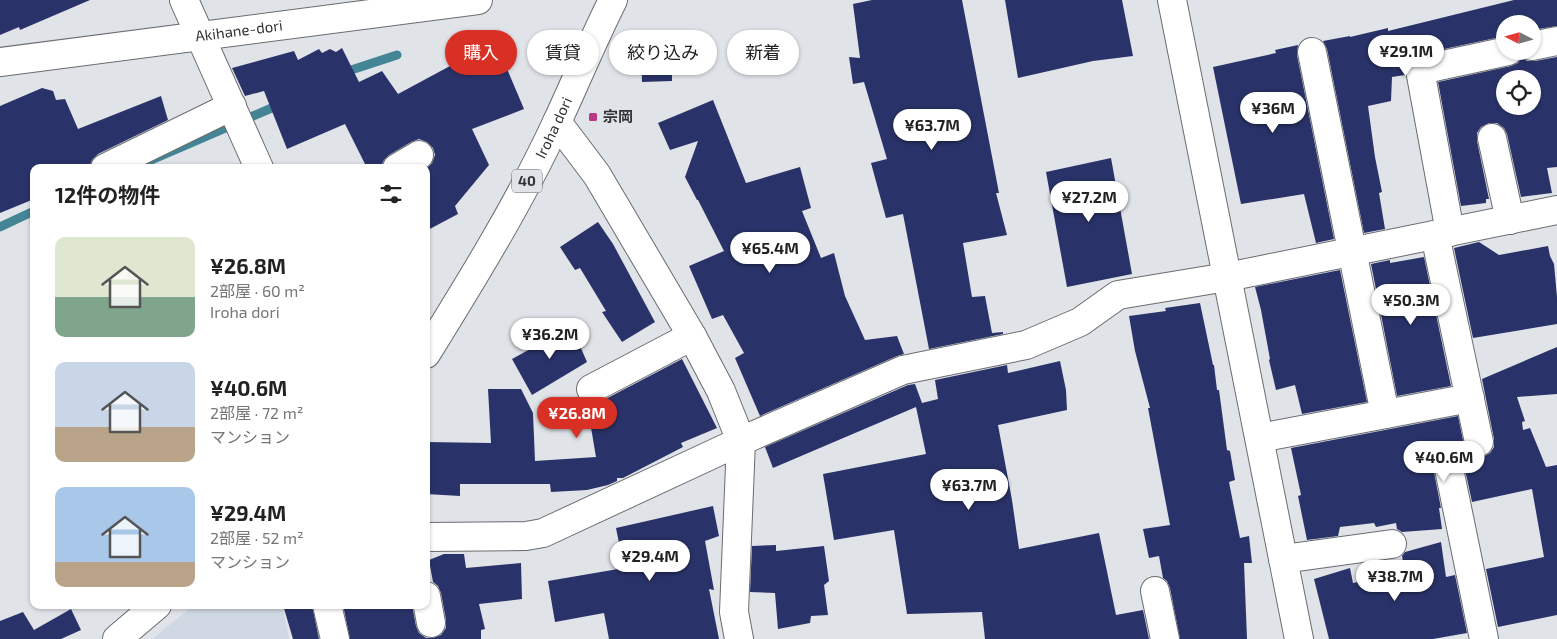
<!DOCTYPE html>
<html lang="ja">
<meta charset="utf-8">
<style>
body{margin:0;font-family:"Exo 2","Noto Sans JP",sans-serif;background:#f2f2f2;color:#222;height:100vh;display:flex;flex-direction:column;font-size:19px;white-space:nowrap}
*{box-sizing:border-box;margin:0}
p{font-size:16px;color:#767676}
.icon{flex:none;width:28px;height:28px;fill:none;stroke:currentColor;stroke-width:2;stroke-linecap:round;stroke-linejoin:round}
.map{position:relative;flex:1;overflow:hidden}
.sheet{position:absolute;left:30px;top:164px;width:400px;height:445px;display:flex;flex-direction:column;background:#fff;border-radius:10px;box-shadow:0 1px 4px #0004}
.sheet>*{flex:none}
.hud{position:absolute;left:445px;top:30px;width:475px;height:45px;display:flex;gap:10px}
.needle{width:32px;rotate:276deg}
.buttons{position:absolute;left:1496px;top:15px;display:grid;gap:10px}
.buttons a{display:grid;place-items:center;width:45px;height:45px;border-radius:50%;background:#fff;box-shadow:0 1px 4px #0004;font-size:25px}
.price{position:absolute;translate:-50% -42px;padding:0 11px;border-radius:18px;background:#fff;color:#222;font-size:16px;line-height:32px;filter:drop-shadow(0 1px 2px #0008)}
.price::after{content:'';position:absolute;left:50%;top:30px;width:15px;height:11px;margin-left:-8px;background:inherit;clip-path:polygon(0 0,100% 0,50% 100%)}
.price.current{background:#d93025;color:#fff}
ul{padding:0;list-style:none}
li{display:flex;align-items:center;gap:15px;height:125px;padding:0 25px}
li span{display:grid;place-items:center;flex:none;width:140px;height:100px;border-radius:10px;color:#555}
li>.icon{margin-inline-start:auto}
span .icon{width:60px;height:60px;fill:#fffc;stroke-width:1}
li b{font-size:21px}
h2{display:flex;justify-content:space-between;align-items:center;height:60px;padding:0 25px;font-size:21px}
.chip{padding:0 18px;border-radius:22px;background:#fff;box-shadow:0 1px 4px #0004;font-size:18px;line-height:45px}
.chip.current{background:#d93025;color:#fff}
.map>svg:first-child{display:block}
.built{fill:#cfd8e3}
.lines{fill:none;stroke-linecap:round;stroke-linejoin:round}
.stream{stroke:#438495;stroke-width:9}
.building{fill:#2a3369;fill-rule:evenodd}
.minor-casing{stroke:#696c70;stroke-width:30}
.major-casing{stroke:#696c70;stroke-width:30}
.minor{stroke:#fff;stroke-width:28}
.major{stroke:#fff;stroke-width:28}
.poi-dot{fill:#b83a88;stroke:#e0e3e8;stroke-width:2}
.labels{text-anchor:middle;stroke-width:5;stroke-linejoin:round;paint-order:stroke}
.shield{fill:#e0e3e8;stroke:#65676a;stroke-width:1}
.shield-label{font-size:14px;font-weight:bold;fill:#303234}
.street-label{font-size:15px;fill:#303234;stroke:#e0e3e8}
.poi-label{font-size:15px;font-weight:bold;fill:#303234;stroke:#e0e3e8;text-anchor:start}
</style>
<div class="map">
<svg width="1557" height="639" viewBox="0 0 1557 639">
<rect width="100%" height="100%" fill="#e0e3e8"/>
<path class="built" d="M194 605H282L289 639H152Z"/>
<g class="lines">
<path class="stream" d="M342 73 397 55
M144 163 281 104
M0 227 34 211"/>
</g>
<path class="building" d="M0 0H90L20 30 19 27 0 35Z
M872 0H962L999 193H996L1007 235 963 243 972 297 985 296 992 333 1003 332V334L929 349 903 214 886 218 871 163 887 159 864 82 853 84 849 57 860 58 853 4Z
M1005 0H1122L1133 56 1093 61 1018 78Z
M1514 0H1557V26L1532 30V24H1505V36L1416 55 1410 58 1405 64V75L1392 77 1391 101 1368 106 1375 157 1382 192 1379 193 1385 229 1364 233 1327 49 1323 41 1350 36V37L1388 28V31Z
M493 36 524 109 472 129 489 165 455 206 458 214 426 231V169L432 163 435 155 433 148 427 142 419 139 411 142 389 155 384 160 382 164 375 168H367L345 124 287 149 264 91 245 96 232 68 294 51 298 60 319 49 322 53 330 49 336 52 342 48 359 82 382 71 398 94 463 59 459 48Z
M649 39H672V81L642 82 641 50 648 49Z
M1298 45 1297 55 1334 239 1316 243 1304 194 1241 204 1213 67 1276 53 1275 50Z
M1522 57 1527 61H1535L1557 57V167L1547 168 1552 193 1521 197 1507 134 1504 128 1497 123H1489L1481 127 1477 133V141L1489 199H1486V203L1461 206 1438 82 1511 66 1518 63ZM1505 79H1532V106H1505Z
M42 88 53 91 56 100 65 99 78 129 161 96 168 120 98 154 92 160 89 168H34V199L0 213V106Z
M713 100 746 183 800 167 811 208 802 211 821 258 834 253 845 296 865 340 897 336 904 354 897 356 760 416 735 358 744 353 723 315 712 319 689 266 724 251 698 200H697L685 177 698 141 670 150 658 123Z
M1111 158 1132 274 1067 287 1046 172Z
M598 222 613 244 655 322 622 342 602 312 606 311 580 268 575 270 560 247Z
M1479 242 1499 255 1548 246 1550 256 1554 264 1557 297V324L1473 338 1454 248Z
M1424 257 1451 386 1397 396 1371 264 1390 260V263Z
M1340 270 1367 402 1302 414 1295 385 1276 390 1269 360 1270 359 1261 310 1255 287Z
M1200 303 1213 365H1214L1217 390H1219L1227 450 1230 451 1235 480 1229 482 1240 538 1249 536 1252 563H1244L1247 639H1180L1170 588 1167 581 1163 578 1159 556 1149 558 1143 529 1170 525 1148 408H1150L1135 351 1129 316 1166 311 1165 308Z
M562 327 573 330 587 362 532 395 512 359 534 347 533 345 549 337 550 332Z
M1557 347V394L1517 397 1525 421 1522 422 1523 430 1530 428 1546 467 1557 465V615L1498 627 1486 569 1544 557 1532 489 1472 502 1463 460 1459 453 1452 449H1444L1438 452 1433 460V467L1441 508H1439L1442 529 1402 532 1397 529 1396 523 1376 527 1374 523 1340 527 1338 536 1307 540 1298 496 1301 495 1291 448 1458 416 1464 445 1467 452 1474 457H1483L1490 453 1494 447V439L1482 379Z
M682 359 717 428 681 443 683 447 623 478H617V481L608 485 587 490 551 492 550 484H460V496L426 494V442L491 443 488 389H521L533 413 535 461 596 457 587 404 591 405 598 403Z
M1060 361 1066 390 1067 410 998 425 1012 500 1019 549 1099 533 1116 615 1143 610 1149 639H985L982 612 907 614 894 530 834 540 823 474 926 454 916 407 773 468 765 447 908 385 915 384 922 403 938 399 935 380 1007 365 1008 373Z
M713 506 719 536 705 541 714 590 709 589 719 639H609L604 613 555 622 548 581 624 568 616 528Z
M1441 542 1446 577 1455 575 1467 633 1433 639H1329L1314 579 1350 568 1353 583 1405 572 1402 556 1405 552Z
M776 545V551L824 546 829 581 824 585 828 615 811 616 810 623 778 629 775 593 750 592 752 546Z
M444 554H464L466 568 521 563 522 599 479 604 485 629 481 630V639H350L343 605H412L416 626 419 633 426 638H433L441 635 446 628V620L441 593 438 586 433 582 429 560Z
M283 605H312L319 639H293Z
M71 609 81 630 61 639H0V621L23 612 34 630Z"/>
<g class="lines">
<g class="minor-casing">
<g id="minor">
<path d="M184 0 259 168"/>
<path d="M1172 0 1299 639"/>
<path d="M1532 46 1557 41"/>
<path d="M1312 52 1385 414"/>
<path id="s1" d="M0 62 478 0"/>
<path d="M557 122 597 175 692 336 721 391 741 441 734 612 739 639"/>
<path d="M1492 138 1510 220"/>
<path d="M105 168 232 106"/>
<path d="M397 168 419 155"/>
<path d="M1450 232 1420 70 1508 51"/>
<path d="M1435 235 1479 442"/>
<path d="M591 389 692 336"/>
<path d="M1260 438 1470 398"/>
<path d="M1448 464 1484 639"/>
<path d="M426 537 526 536 543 533 741 441 903 370 1026 345 1080 322 1118 295 1227 277 1557 210"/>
<path d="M1283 559 1392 544"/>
<path d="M1155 591 1165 639"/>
<path d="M426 596 431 623"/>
<path d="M327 605 335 639"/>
</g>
</g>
<g class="major-casing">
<g id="major">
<path id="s2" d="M426 354C473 278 520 202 557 122 576 81 593 40 613 0"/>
<path d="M117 639 157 605"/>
</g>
</g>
<use href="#minor" class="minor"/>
<use href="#major" class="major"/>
</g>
<rect class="poi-dot" x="588" y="112" width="10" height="10" rx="2.5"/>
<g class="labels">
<rect class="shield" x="512" y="169.5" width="30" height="23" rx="4"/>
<g class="shield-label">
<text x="527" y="186">40</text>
</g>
<g class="street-label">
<text dy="5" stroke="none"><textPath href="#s1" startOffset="241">Akihane-dori</textPath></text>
<text dy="5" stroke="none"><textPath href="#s2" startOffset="260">Iroha dori</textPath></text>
</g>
<g class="poi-label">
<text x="603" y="122">宗岡</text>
</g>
</g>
</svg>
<div class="buttons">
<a><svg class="needle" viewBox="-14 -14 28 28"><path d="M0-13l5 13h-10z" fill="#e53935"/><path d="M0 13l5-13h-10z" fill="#767676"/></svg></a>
<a><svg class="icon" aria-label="locate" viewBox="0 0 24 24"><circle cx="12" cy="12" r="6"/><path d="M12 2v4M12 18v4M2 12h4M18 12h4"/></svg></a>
</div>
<b class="price" style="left:1406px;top:77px">¥29.1M</b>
<b class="price" style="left:1273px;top:134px">¥36M</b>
<b class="price" style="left:932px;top:151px">¥63.7M</b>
<b class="price" style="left:1089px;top:223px">¥27.2M</b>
<b class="price" style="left:770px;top:274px">¥65.4M</b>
<b class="price" style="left:1411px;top:326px">¥50.3M</b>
<b class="price" style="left:550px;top:360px">¥36.2M</b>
<b class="price current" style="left:577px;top:439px">¥26.8M</b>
<b class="price" style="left:1444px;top:483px">¥40.6M</b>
<b class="price" style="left:969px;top:511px">¥63.7M</b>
<b class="price" style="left:650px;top:582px">¥29.4M</b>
<b class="price" style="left:1395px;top:602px">¥38.7M</b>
<div class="hud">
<a class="chip current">購入</a>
<a class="chip">賃貸</a>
<a class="chip">絞り込み</a>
<a class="chip">新着</a>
</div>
<section class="sheet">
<h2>12件の物件<svg class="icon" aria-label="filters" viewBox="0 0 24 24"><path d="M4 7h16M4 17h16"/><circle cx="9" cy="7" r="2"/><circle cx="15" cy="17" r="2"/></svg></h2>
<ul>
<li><span style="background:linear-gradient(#dfe7d0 60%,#7fa58c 0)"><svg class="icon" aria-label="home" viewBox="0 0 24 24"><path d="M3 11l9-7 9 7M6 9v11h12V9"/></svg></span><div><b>¥26.8M</b><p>2部屋 · 60 m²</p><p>Iroha dori</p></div></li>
<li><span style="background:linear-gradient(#c9d6e8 65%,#b9a48a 0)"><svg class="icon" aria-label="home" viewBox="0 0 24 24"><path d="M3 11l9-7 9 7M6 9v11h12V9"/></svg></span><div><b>¥40.6M</b><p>2部屋 · 72 m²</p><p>マンション</p></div></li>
<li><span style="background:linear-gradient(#a9c7e8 75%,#b9a48a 0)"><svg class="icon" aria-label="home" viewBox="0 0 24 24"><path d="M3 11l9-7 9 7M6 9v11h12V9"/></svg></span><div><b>¥29.4M</b><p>2部屋 · 52 m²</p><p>マンション</p></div></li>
</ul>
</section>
</div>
